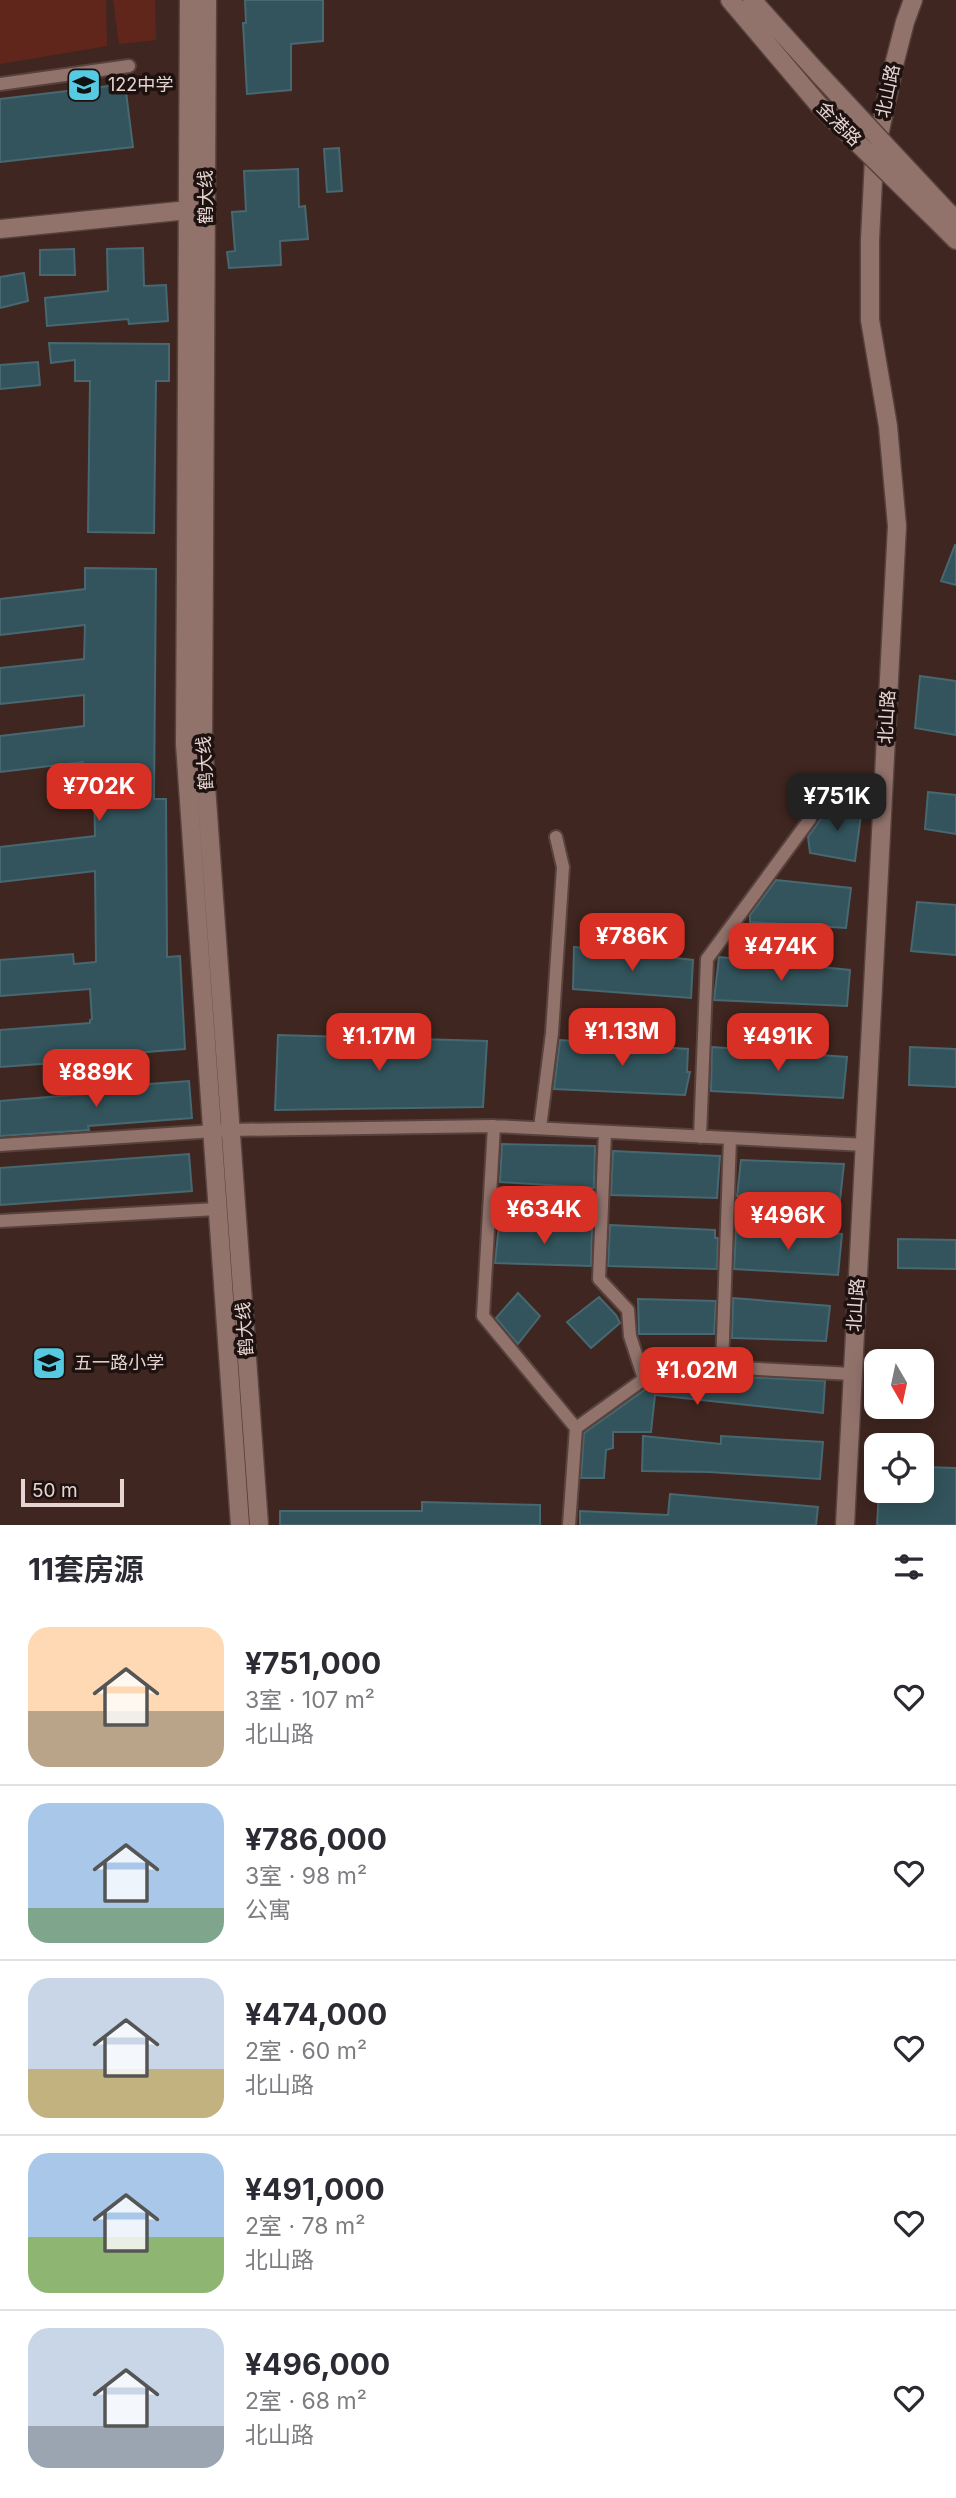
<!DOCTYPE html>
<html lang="zh">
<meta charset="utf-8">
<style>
body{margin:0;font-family:Inter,"Noto Sans SC",sans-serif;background:#f7f7f7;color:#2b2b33;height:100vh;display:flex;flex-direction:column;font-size:26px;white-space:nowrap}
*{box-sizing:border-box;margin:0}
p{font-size:23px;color:#7c7c81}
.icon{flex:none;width:38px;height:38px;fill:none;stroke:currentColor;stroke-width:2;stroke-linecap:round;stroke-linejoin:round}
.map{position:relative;height:1525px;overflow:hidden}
.side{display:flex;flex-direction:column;background:#fff;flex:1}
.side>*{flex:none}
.needle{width:46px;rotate:171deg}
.controls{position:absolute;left:864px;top:1349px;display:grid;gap:14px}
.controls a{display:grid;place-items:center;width:70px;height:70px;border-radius:14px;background:#fff;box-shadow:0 4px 18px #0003;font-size:35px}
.scale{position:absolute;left:21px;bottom:18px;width:103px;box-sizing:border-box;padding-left:7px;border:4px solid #e6d5d1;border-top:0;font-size:19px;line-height:24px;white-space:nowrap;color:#e6d5d1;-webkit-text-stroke:5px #1e1210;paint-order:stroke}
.price{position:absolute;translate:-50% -60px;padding:0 16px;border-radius:14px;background:#d93025;color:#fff;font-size:23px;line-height:46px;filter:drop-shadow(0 2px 4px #0008)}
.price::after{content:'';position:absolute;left:50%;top:42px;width:21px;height:16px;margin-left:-10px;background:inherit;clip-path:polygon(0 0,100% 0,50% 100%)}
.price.on{background:#222;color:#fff}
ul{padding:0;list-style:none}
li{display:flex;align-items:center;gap:21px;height:175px;padding:0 28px}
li+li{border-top:2px solid #e1e1e2}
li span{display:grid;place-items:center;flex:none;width:196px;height:140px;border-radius:21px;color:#555}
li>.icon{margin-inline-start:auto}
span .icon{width:84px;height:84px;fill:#fffc;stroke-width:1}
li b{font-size:30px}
h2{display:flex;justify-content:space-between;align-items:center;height:84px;padding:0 28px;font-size:30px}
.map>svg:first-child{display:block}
.green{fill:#61261b}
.building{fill:#33545c;stroke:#476870;stroke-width:2}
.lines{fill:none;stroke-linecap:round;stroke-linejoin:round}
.street-casing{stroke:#57423d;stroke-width:16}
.secondary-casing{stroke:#57423d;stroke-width:21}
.street{stroke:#92736c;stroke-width:12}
.secondary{stroke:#92736c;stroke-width:18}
.secondary-bridge-casing{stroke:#57423d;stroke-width:21;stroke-linecap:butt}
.secondary-bridge{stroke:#92736c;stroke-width:18}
.labels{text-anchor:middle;stroke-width:7;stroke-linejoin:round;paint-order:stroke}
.poi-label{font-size:18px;fill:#e6d5d1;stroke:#1e1210;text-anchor:start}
.street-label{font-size:18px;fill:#e6d5d1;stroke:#1e1210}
</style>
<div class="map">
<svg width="956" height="1525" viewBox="0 0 956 1525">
<rect width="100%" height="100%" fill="#3f2620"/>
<path class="green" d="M0 0H106L107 46 0 64Z
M113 0H155L156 40 119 44Z"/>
<path class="building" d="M245 0H323V41L291 44V90L247 94 243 23H246Z
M125 84 133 147 0 162V99Z
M339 148 342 191 327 192 324 149Z
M298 169 299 207 305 206 308 239 280 241 281 265 229 268 227 252 235 251 232 212 246 211 244 171Z
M143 248 144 286 166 285 168 321 129 324 128 319 47 326 45 298 108 291 107 249Z
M74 249 75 275H40V250Z
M24 273 28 301 0 308V277Z
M49 343 169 344V381H156L154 533 88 532 90 381H75V360L51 363Z
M38 362 40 385 0 389V365Z
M955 545H956V585L941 581Z
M85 568 156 569 154 799H166L167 957 180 956 185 1049 81 1057V1061L0 1067V1030L90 1023V1020L92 1019 90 989 0 996V960L73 954 74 964 96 962 95 871 0 882V847L95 836 94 785H83V762L0 772V736L84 726V695L0 704V668L84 659 85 625 0 635V599L85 589Z
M920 676 956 681V735L915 728Z
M928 792 956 795V834L925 829Z
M830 806 862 807 855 861 810 853 808 837Z
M776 880 851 888 846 928 750 922V915Z
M917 902 956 905V955L911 951Z
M574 947 693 960 691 998 573 989Z
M719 957 850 970 847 1006 714 1000Z
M278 1035 487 1041 483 1107 275 1110Z
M560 1040 688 1049 687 1072H690L685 1095 554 1089Z
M712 1047 847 1057 843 1098 711 1091Z
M910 1047 956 1049V1087L909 1085Z
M189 1081 192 1118 88 1126 89 1130 0 1136V1101L97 1093 96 1088Z
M502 1144 595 1146 594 1188 500 1182Z
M613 1151 720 1156 717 1198 611 1195Z
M189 1154 192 1191 0 1205V1168Z
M741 1160 844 1164 840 1200 737 1196Z
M499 1224 592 1229 591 1266 495 1263Z
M610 1225 715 1230V1238H718L717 1269 608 1266Z
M736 1229 842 1234 838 1275 734 1269Z
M898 1239 956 1240V1269L898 1268Z
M518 1293 540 1316 518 1344 496 1318Z
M599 1297 616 1315 620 1323 591 1348 567 1322Z
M733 1298 830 1306 826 1341 732 1338Z
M638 1299 716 1301 714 1334H639Z
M668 1373 825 1381 823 1413 655 1395 651 1432H613V1448L606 1450 604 1478H581L584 1433 650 1386 666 1382Z
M643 1436 721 1444V1436L823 1442 820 1479 709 1472 642 1471Z
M922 1467 956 1468V1525H877L879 1491H922Z
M670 1494 818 1507 816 1525H580V1511L668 1515Z
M422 1502 540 1505V1525H280V1511H422Z"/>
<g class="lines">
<g class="street-casing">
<path id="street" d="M0 84 129 66
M494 1126 483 1316 576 1428
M540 1128 552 1033 563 867 556 837
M605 1132 599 1279 628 1310 630 1336 644 1379
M700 1137 707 959 810 819
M0 1145 230 1130 494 1126 866 1145
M0 1221 217 1209
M722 1367 730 1138
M569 1525 576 1428 665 1364 852 1374"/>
</g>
<g class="secondary-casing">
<path id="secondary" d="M189 0 185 744 240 1525
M207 0 203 744 259 1525
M730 0 819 105
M752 0 818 73
M943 207 956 220
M933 217 956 240
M0 229 198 209
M845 1525 897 526 888 426 870 320V240L874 159 894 65 905 22 913 0"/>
</g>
<use href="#street" class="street"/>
<use href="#secondary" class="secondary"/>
<g class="secondary-bridge-casing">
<path id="secondary-bridge" d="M818 73 943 207
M819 105 933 217"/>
</g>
<use href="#secondary-bridge" class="secondary-bridge"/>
</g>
<defs>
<g id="school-square" transform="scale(1.75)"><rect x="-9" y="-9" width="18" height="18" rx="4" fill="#56cae0" stroke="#1e1210"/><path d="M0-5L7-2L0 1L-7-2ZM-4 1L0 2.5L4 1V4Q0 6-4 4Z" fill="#111"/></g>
</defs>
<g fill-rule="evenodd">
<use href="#school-square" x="84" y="85"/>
<use href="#school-square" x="49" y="1363"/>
</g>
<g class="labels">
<g class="poi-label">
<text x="108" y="91">122中学</text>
<text x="74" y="1369">五一路小学</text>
</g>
<g class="street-label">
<text transform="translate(888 91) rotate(-78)" y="6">北山路</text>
<text transform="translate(839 124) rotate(45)" y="6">金港路</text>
<text transform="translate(206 197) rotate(-90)" y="6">鹤大线</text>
<text transform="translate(887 717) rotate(-87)" y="6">北山路</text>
<text transform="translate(205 763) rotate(-93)" y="6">鹤大线</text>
<text transform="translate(856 1305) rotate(-86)" y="6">北山路</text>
<text transform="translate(245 1329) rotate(-94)" y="6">鹤大线</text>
</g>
</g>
</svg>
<div class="controls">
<a><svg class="needle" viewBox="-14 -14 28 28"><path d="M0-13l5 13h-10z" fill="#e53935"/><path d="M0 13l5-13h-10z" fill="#7c7c81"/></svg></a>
<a><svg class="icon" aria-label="locate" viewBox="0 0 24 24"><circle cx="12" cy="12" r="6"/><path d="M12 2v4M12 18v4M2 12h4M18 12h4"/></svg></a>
</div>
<div class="scale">50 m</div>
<b class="price" style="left:99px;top:823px">¥702K</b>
<b class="price on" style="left:837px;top:833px">¥751K</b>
<b class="price" style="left:632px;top:973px">¥786K</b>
<b class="price" style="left:781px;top:983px">¥474K</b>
<b class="price" style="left:622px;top:1068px">¥1.13M</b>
<b class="price" style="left:379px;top:1073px">¥1.17M</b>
<b class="price" style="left:778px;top:1073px">¥491K</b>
<b class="price" style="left:96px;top:1109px">¥889K</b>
<b class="price" style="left:544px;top:1246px">¥634K</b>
<b class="price" style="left:788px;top:1252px">¥496K</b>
<b class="price" style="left:697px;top:1407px">¥1.02M</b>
</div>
<section class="side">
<h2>11套房源<svg class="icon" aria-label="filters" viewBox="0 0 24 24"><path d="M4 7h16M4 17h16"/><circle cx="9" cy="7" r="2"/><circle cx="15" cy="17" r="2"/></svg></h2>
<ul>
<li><span style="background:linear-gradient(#ffd9b3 60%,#b9a48a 0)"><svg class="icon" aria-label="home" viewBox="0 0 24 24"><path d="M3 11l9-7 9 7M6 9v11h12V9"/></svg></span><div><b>¥751,000</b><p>3室 · 107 m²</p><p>北山路</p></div><svg class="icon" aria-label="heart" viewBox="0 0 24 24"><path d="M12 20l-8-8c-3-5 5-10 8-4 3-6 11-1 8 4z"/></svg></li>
<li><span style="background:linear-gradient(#a9c7e8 75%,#7fa58c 0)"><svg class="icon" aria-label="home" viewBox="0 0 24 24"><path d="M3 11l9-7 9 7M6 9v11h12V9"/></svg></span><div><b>¥786,000</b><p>3室 · 98 m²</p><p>公寓</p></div><svg class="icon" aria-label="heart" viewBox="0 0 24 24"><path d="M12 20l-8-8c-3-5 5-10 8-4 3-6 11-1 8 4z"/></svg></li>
<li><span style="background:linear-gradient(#c9d6e8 65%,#c2b280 0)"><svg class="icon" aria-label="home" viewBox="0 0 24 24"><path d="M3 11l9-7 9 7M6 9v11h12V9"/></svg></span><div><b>¥474,000</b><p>2室 · 60 m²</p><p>北山路</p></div><svg class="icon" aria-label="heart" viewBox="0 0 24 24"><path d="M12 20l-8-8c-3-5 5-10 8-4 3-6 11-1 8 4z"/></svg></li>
<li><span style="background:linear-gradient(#a9c7e8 60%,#8fb573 0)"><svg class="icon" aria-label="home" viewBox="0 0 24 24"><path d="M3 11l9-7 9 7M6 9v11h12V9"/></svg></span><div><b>¥491,000</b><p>2室 · 78 m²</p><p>北山路</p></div><svg class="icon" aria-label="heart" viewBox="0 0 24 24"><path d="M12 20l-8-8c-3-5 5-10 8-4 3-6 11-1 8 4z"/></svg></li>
<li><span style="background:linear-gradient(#c9d6e8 70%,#9aa5b1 0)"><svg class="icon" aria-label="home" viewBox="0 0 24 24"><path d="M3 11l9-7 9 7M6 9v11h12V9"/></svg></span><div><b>¥496,000</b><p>2室 · 68 m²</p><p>北山路</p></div><svg class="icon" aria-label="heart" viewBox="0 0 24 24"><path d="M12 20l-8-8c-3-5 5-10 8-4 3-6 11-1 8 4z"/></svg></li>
</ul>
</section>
